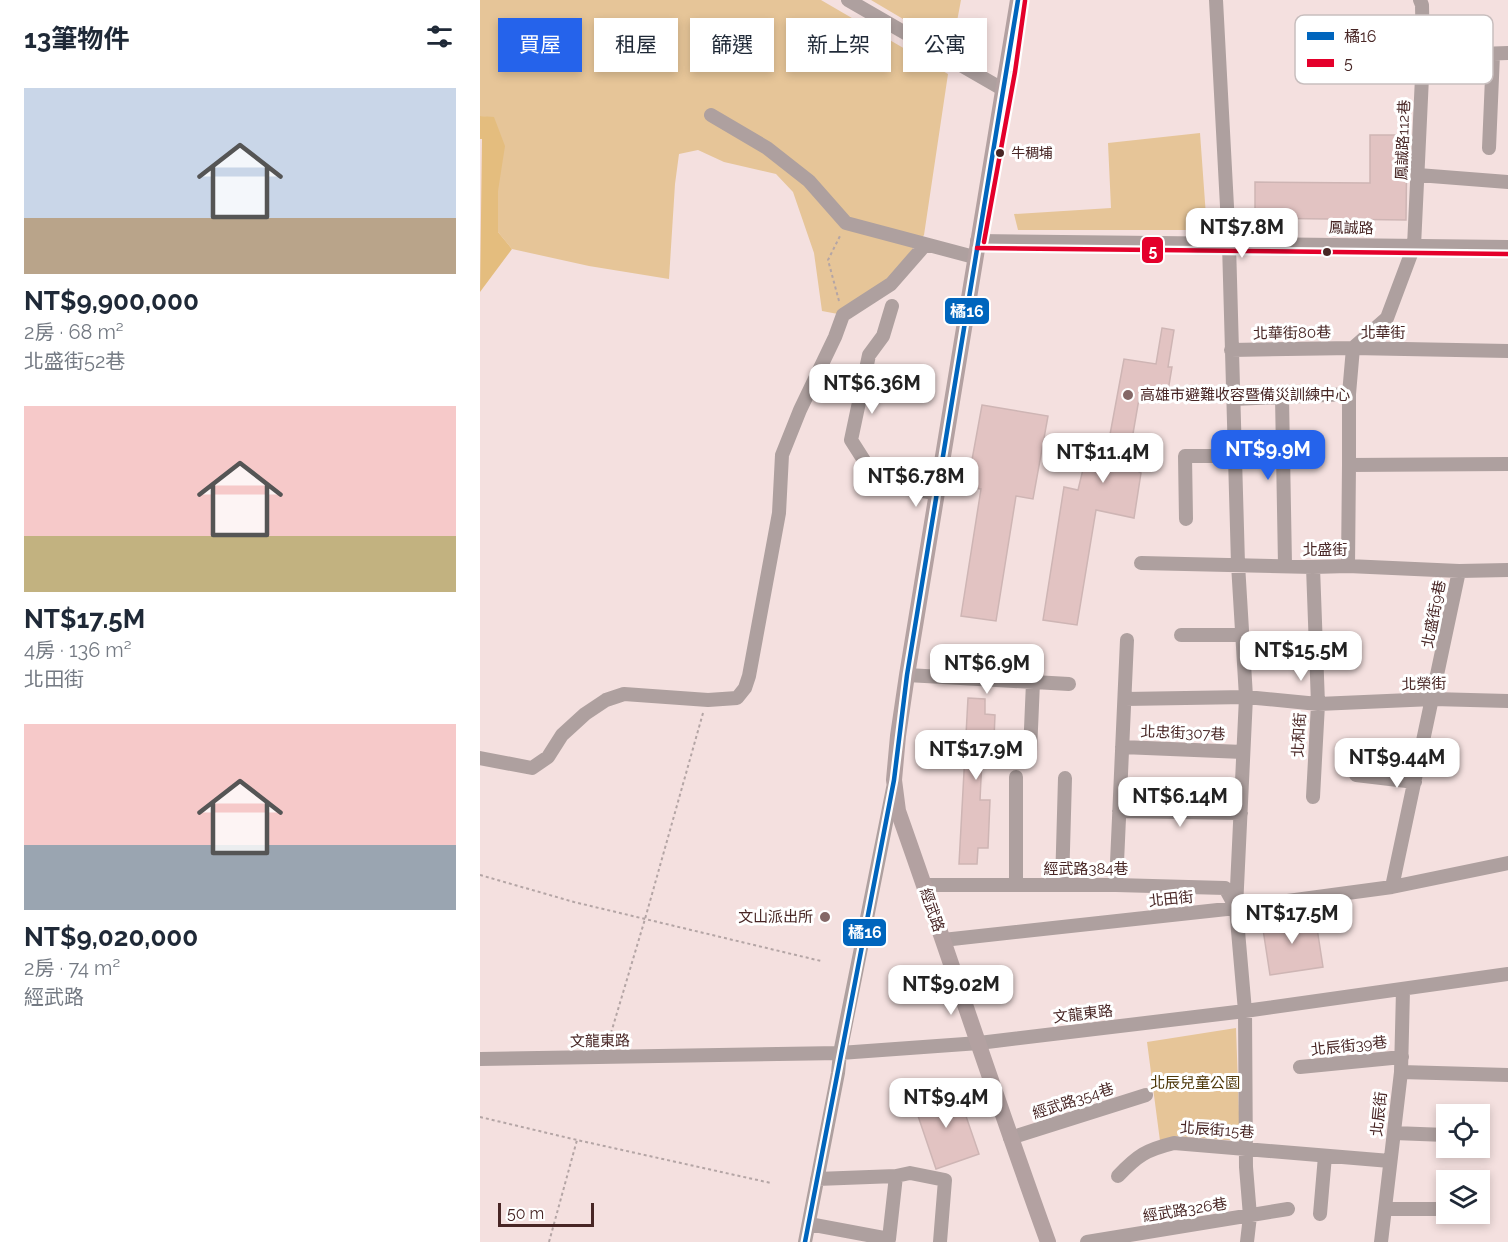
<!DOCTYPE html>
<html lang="zh-TW">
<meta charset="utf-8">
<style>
body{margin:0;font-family:Raleway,"Noto Sans TC",sans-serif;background:#f2f2f3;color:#1f2937;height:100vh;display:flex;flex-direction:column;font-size:22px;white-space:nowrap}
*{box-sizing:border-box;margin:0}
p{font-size:20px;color:#747a83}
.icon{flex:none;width:33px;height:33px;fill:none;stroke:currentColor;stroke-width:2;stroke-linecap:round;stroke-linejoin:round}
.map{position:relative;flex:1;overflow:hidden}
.side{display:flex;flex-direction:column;background:#fff;width:480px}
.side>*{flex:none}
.guide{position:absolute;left:18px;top:18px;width:570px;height:54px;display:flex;gap:12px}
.buttons{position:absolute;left:956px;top:1104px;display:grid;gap:12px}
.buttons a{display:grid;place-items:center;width:54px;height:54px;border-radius:0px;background:#fff;box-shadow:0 3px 9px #0003;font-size:30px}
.scale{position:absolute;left:18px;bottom:15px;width:96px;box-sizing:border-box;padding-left:6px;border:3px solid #482625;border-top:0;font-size:16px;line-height:21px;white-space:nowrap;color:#482625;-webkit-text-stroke:4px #fff;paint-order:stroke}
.price{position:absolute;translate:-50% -51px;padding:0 14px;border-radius:12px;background:#fff;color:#222;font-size:20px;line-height:39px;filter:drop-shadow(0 2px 3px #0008)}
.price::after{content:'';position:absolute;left:50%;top:36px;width:18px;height:14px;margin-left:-9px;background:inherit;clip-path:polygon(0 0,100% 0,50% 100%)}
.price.on{background:#2563eb;color:#fff}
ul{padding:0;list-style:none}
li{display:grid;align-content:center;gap:12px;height:318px;padding:0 24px}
li span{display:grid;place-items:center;height:186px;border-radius:0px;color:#555}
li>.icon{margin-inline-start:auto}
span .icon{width:108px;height:108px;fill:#fffc;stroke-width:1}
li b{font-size:26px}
h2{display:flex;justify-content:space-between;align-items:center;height:72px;padding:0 24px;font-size:26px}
.chip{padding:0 21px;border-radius:0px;background:#fff;box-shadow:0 3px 9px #0003;font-size:21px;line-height:54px}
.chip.on{background:#2563eb;color:#fff}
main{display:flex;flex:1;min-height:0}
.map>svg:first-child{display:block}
.green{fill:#e6c598}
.forest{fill:#e4bd7e}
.building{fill:#e2c3c2;stroke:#ceb5b4;stroke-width:1.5}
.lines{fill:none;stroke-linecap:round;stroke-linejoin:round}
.path{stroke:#b4a5a5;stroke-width:2;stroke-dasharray:3 3;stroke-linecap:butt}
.minor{stroke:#aea09f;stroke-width:14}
.major{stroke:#b3a1a1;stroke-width:16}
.bus-1-casing{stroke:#fff;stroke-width:9}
.bus-2-casing{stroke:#fff;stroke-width:9}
.bus-1{stroke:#0065bd;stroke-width:4.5}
.bus-2{stroke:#e4002b;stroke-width:4.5}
.bus-dot{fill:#482625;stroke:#fff;stroke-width:2}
.poi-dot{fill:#846766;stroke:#fff;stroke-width:2}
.labels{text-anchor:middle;stroke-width:6;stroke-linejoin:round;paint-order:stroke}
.bus-label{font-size:14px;fill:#482625;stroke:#fff;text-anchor:start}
.street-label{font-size:15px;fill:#482625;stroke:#fff}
.poi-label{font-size:15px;fill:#482625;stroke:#fff;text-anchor:start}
.park-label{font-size:15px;fill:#4f390a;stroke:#fff}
.key{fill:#fff;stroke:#c8bebe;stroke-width:1.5}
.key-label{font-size:16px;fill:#482625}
.line-badge{stroke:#fff;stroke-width:2}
.badge-label{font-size:16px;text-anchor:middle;font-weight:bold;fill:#fff}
</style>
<main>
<section class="side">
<h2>13筆物件<svg class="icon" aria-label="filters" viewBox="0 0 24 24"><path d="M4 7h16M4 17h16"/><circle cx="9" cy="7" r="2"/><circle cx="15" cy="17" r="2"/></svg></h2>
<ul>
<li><span style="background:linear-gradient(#c9d6e8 70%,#b9a48a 0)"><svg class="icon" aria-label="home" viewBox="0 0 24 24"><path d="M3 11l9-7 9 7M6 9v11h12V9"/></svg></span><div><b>NT$9,900,000</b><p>2房 · 68 m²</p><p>北盛街52巷</p></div></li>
<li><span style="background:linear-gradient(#f6c9c9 70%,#c2b280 0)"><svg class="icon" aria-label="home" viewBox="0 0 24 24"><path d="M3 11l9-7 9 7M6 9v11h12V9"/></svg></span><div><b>NT$17.5M</b><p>4房 · 136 m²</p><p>北田街</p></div></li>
<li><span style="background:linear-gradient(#f6c9c9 65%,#9aa5b1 0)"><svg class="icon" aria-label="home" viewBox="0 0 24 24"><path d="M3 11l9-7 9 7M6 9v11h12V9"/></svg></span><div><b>NT$9,020,000</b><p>2房 · 74 m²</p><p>經武路</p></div></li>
</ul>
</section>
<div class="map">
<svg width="1028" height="1242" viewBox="0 0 1028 1242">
<rect width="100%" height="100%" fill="#f4e0df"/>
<path class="green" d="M0 0H341L468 74 444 235 402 287 358 314 342 311 334 253 313 192 296 174 244 162 218 150 199 154 195 184 189 279 109 266 32 249 18 232V191L14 118 0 116Z
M391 0H481L472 48Z
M720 133 727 230H538L534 214 631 208 628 143Z
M756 1028 760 1141 697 1136 680 1141 667 1042Z"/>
<path class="forest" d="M0 116 14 117 25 146 18 191V232L32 249 0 292 2 139H0Z"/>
<path class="building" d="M890 135H927L926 220 775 218V182L890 183Z
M682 328 694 330 688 367H692L687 397 660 393 651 445 665 448 659 472 661 473 654 518 616 510 597 625 563 620 584 487 598 490 606 457 602 456 607 435 629 440 644 359 676 364Z
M502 405 568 416 553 499 536 496 516 621 481 616 501 489 487 487Z
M488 698 505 699V714L515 715 513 763H502L501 779 500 800H510L508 848H498L497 864H479Z
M835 915 843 967 790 975 782 923Z
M477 1090 499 1154 456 1169 434 1104Z"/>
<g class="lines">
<path class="path" d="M359 301 348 260 361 234
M0 875 94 902 341 961
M131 1033 165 919 223 713
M0 1117 97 1140 291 1183
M69 1242 97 1140"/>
<path class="minor" d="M368 0 524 90
M736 0 749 244 758 564 766 697 756 908 765 1011 766 1167 770 1216 767 1242
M943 56 1028 53
M231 115 287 148 329 181 366 223 494 257
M1009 148 1013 54
M938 175 1028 182
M497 241 1028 247
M412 306 403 336 389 355 371 440 392 473 409 486 456 493
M751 350 873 348 907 318 934 246 943 56 942 5 940 0
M1028 351 873 348 869 394V465L1028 464
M802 397 805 565
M754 399 869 394
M706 519 705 456H755
M661 563 833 567 868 566 979 571 1028 570
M868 566 869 465
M701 635H762
M427 675 589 684
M645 699 766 697 838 704 953 699 1028 701
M642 747 763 752
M550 752 553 682
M0 758 52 768 68 757 82 735 105 714 126 700 144 694 228 700 257 698 265 688 269 676 299 513 302 455 320 410 355 337 363 315 411 284 445 245
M876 775 935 782
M833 797 838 704 833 567
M639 811 761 813
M444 885H636L745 888 756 908
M536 885V777
M582 885 585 778
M636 885 647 640
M912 887 979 571
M463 940 756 908 912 887 1028 863
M0 1059 360 1053 499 1043 765 1011 1028 974
M820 1067 922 1057
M921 1072 1028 1075
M914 1133 966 1135
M530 1138 666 1095
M638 1176C658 1155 666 1150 694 1143L910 1161
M337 1179 416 1176 430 1173 465 1180 460 1242
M905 1209H966
M840 1214 845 1156
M329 1224 409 1239 416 1176
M325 1242 358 1073 360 1053 413 788
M607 1242 808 1209
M901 1242 921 1072 923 990"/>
<path class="major" d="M538 0 427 675 418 736 414 780 418 811C469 955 516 1099 568 1242"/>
<g class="bus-1-casing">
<path id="bus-1" d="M325 1242 414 780 427 675 538 0"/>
</g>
<g class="bus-2-casing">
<path id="bus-2" d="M504 242 535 72 545 1
M497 248 1028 254"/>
</g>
<use href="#bus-1" class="bus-1"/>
<use href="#bus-2" class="bus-2"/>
</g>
<g class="bus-dot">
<circle cx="520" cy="153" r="5"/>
<circle cx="847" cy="252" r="5"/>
</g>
<g class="poi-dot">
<circle cx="648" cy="395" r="6"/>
<circle cx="345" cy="917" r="6"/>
</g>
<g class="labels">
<g class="bus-label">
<text x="531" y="158">牛稠埔</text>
</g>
<g class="street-label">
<text transform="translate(923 140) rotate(-88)" y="5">鳳誠路112巷</text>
<text transform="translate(871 228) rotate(1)" y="5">鳳誠路</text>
<text transform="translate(812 333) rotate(-1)" y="5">北華街80巷</text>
<text x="903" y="338">北華街</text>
<text x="845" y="555">北盛街</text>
<text transform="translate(954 614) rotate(-79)" y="5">北盛街9巷</text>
<text transform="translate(944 684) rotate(-1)" y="5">北榮街</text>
<text transform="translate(703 733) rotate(2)" y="5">北忠街307巷</text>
<text transform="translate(819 735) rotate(-87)" y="5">北和街</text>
<text x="606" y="874">經武路384巷</text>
<text transform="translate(691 899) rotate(-6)" y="5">北田街</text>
<text transform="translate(452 910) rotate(71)" y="5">經武路</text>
<text transform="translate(603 1014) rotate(-7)" y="5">文龍東路</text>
<text transform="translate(120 1041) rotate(-1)" y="5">文龍東路</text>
<text transform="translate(869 1046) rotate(-6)" y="5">北辰街39巷</text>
<text transform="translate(593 1101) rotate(-18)" y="5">經武路354巷</text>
<text transform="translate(899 1114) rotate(-84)" y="5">北辰街</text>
<text transform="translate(737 1130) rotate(4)" y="5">北辰街15巷</text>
<text transform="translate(705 1210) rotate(-9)" y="5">經武路326巷</text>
</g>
<g class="poi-label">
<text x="660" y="400">高雄市避難收容暨備災訓練中心</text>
<text x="333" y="922" text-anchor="end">文山派出所</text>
</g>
<g class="park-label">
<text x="715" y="1088">北辰兒童公園</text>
</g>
</g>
<rect x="815" y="15" width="198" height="69" rx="9" class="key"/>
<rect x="827" y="32" width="27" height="8" fill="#0065bd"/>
<rect x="827" y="59" width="27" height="8" fill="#e4002b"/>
<g class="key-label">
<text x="864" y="42">橘16</text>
<text x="864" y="69">5</text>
</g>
<g class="line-badge">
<rect x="661" y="236" width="23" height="28" rx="6" fill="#e4002b"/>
<rect x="464" y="297" width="46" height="28" rx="6" fill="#0065bd"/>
<rect x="362" y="918" width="45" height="29" rx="6" fill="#0065bd"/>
</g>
<g class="badge-label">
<text x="673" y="256">5</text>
<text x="487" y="317">橘16</text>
<text x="385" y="938">橘16</text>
</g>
</svg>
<div class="buttons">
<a><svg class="icon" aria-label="locate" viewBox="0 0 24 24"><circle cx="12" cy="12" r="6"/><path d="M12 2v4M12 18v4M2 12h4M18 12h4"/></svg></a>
<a><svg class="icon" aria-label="layers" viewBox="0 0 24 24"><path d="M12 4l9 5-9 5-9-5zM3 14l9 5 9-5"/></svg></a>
</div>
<div class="scale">50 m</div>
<b class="price" style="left:762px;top:259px">NT$7.8M</b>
<b class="price" style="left:392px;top:415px">NT$6.36M</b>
<b class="price on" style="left:788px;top:481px">NT$9.9M</b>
<b class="price" style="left:623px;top:484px">NT$11.4M</b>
<b class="price" style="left:436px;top:508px">NT$6.78M</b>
<b class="price" style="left:821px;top:682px">NT$15.5M</b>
<b class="price" style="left:507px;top:695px">NT$6.9M</b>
<b class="price" style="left:496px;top:781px">NT$17.9M</b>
<b class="price" style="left:917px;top:789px">NT$9.44M</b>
<b class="price" style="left:700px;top:828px">NT$6.14M</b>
<b class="price" style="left:812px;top:945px">NT$17.5M</b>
<b class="price" style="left:471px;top:1016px">NT$9.02M</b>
<b class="price" style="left:466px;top:1129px">NT$9.4M</b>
<div class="guide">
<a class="chip on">買屋</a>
<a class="chip">租屋</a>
<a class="chip">篩選</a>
<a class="chip">新上架</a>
<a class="chip">公寓</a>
</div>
</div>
</main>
